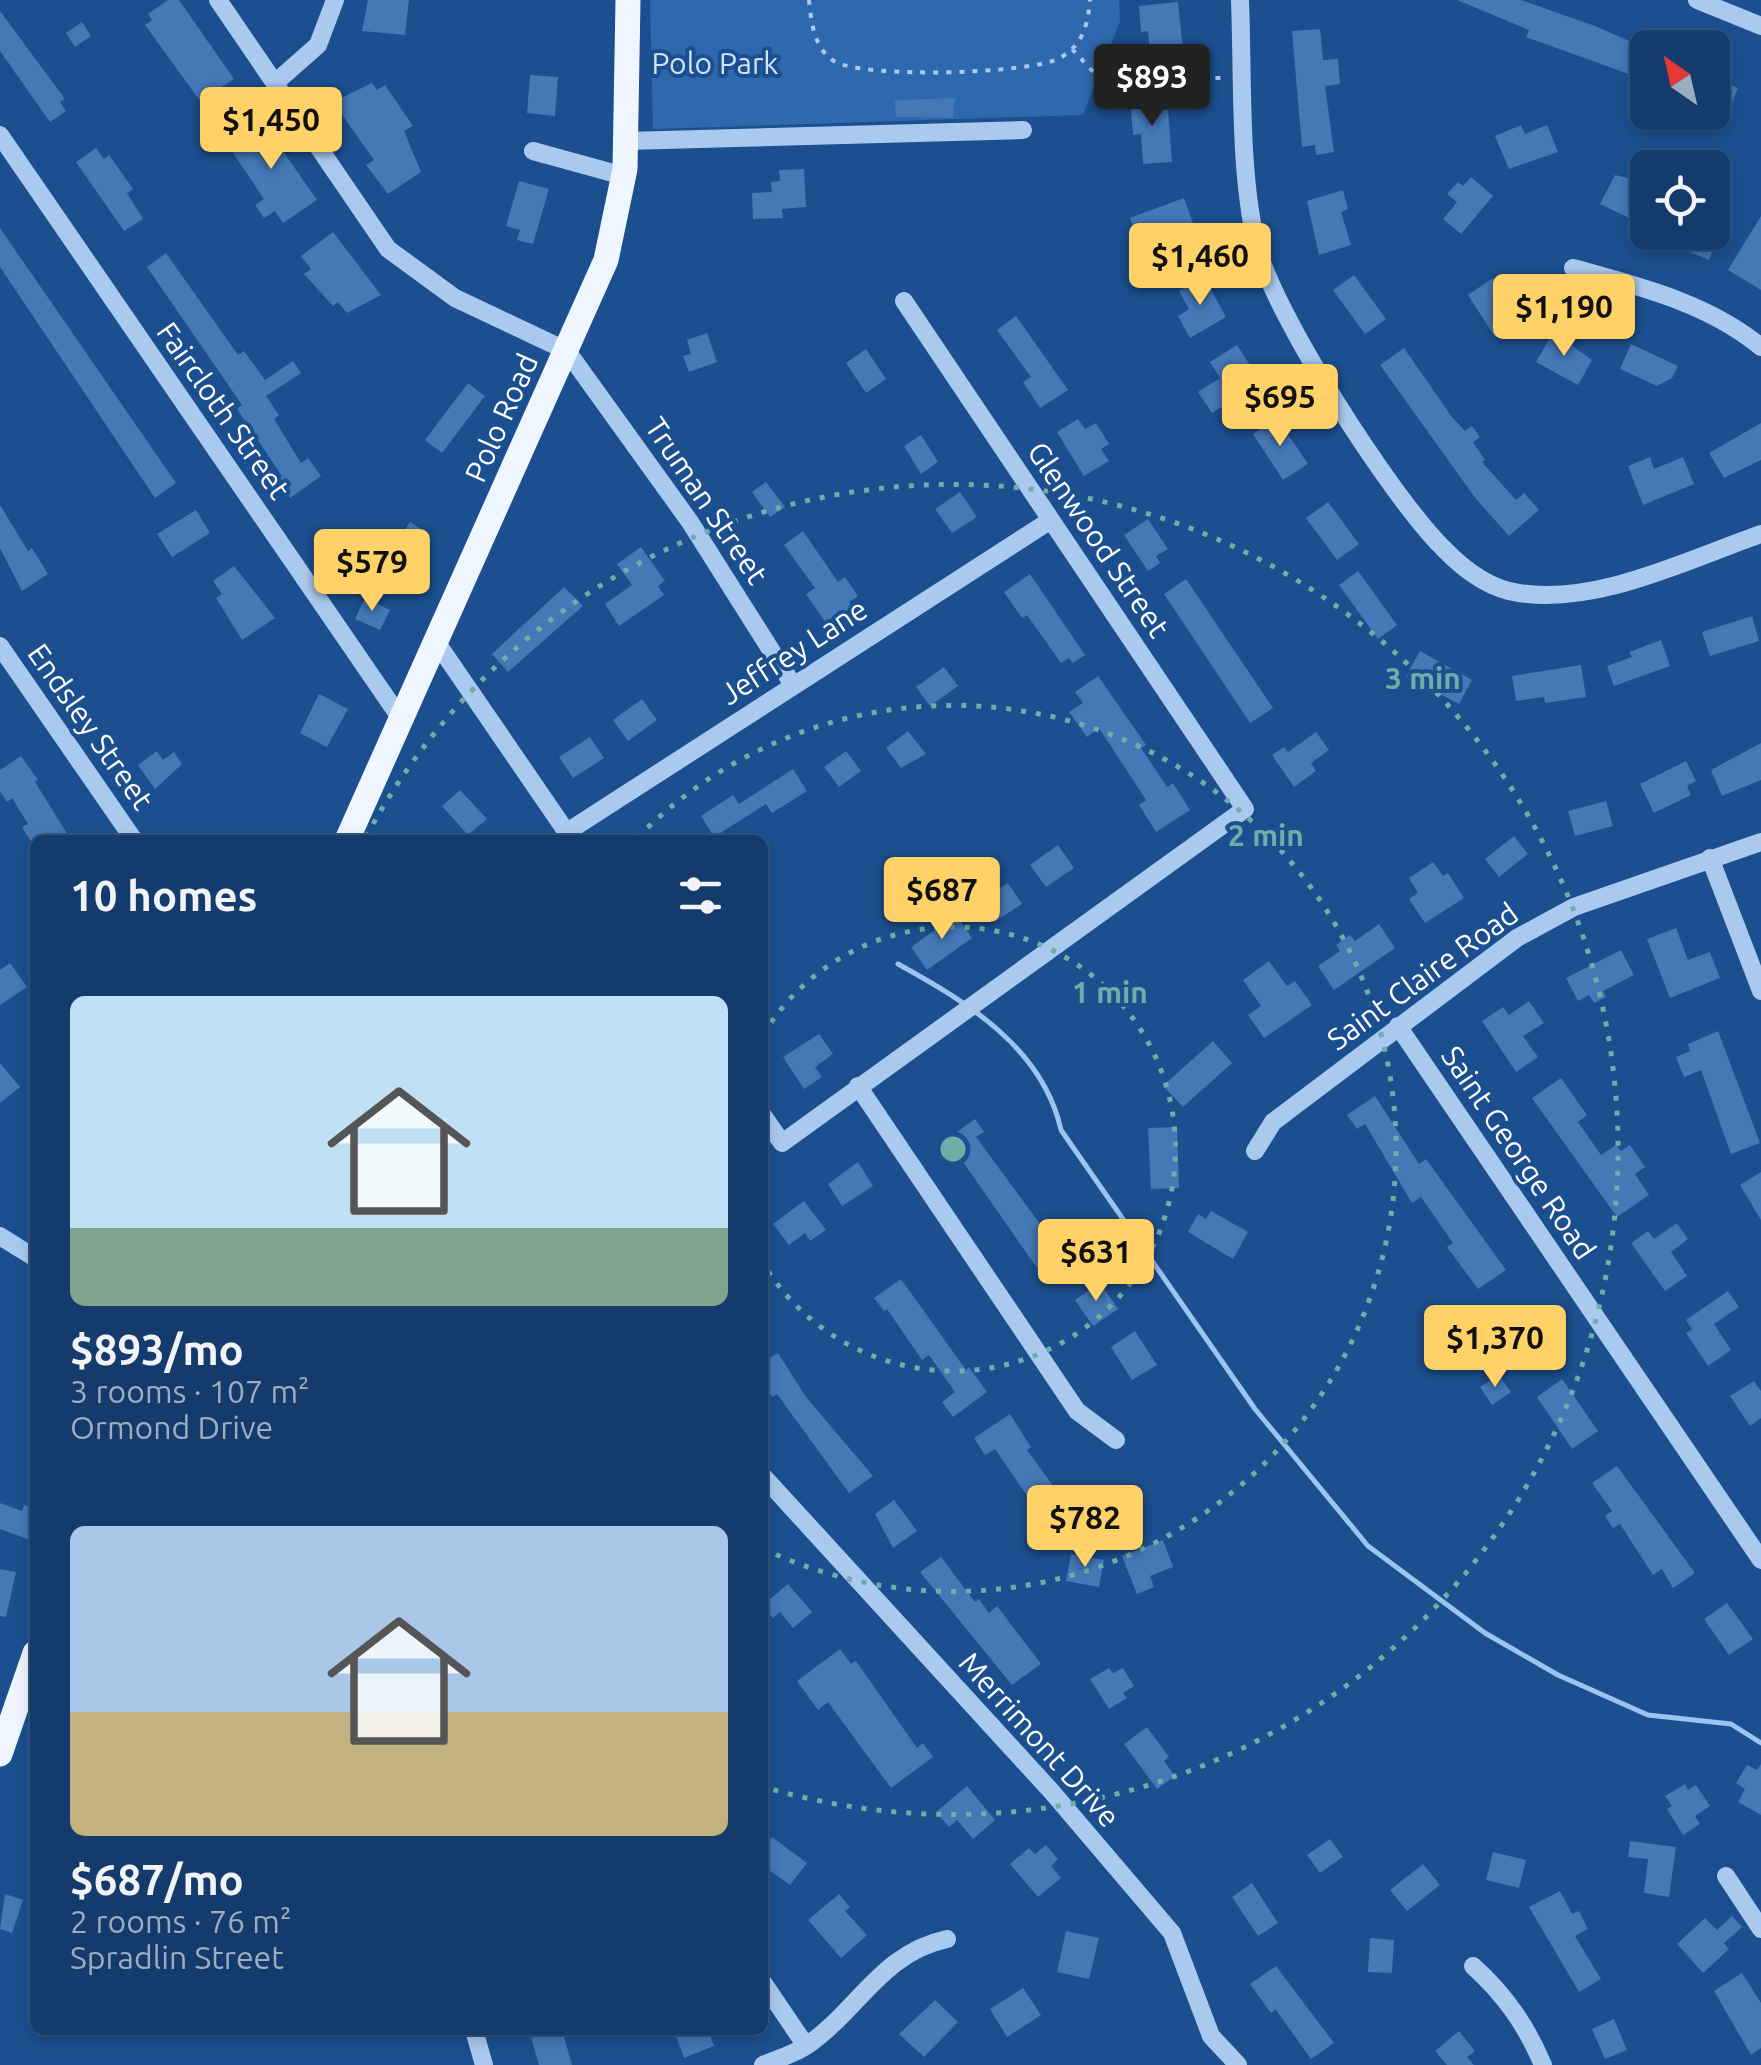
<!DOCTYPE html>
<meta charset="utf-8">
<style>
body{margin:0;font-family:Ubuntu,sans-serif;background:#1d4271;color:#f1f3f6;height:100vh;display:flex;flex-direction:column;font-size:38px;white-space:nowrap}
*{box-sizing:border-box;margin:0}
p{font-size:32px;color:#9dadc1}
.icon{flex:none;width:55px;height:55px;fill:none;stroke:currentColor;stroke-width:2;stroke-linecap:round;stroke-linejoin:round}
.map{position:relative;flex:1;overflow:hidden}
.side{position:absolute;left:30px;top:835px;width:738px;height:1200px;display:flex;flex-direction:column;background:#143b6b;border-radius:15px;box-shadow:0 5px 15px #0003,0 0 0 2px #33557e}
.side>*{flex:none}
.needle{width:65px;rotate:326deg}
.controls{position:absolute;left:1630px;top:30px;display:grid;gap:20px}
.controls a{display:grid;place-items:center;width:100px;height:100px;border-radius:15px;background:#143b6b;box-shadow:0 5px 15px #0003,0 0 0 2px #33557e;font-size:50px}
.price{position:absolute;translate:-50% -85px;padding:0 22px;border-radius:10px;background:#ffd166;color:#111;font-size:32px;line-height:65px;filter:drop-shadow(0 2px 5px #0008)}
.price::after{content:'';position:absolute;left:50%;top:60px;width:30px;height:22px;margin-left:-15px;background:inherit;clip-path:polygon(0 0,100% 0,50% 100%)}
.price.on{background:#222;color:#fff}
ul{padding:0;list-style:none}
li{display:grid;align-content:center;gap:20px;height:530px;padding:0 40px}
li span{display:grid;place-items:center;height:310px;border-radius:15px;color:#555}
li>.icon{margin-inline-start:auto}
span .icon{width:180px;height:180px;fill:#fffc;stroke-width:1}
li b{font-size:42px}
h2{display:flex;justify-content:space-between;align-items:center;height:120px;padding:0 40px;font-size:42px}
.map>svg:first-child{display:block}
.green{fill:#2e69ad}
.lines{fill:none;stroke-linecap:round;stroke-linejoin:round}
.stream{stroke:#9cc4f0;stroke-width:5}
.building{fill:#4478b7}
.path{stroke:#a9c9ee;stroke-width:4;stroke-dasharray:5 8;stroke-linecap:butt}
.minor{stroke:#a9c9ee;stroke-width:18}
.major{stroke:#f0f6ff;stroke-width:25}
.ring{fill:none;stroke:#6fada8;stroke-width:5;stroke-dasharray:5 10}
.labels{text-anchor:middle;stroke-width:8;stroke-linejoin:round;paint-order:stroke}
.park-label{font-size:30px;fill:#cfe3fa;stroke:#1b4f8f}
.street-label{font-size:30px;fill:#fff;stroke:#1b4f8f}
.centre{fill:#6fada8;stroke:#1b4f8f;stroke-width:5}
.ring-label{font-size:30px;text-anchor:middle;font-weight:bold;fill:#6fada8;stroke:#1b4f8f;stroke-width:8;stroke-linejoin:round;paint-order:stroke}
</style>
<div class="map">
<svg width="1761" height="2065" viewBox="0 0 1761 2065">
<rect width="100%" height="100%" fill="#1b4f8f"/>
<path class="green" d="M650 0H1119L1120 21 1083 115 653 129Z"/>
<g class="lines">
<path class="stream" d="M898 964C967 1002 1043 1048 1061 1130L1255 1409 1368 1546 1485 1633 1558 1675 1648 1715 1731 1724 1761 1743"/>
</g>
<path class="building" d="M168 0H179L234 79 200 101 145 25 152 20 148 14Z
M368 0H409L405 35 362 31Z
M1457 0H1521L1595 26 1648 49V81L1526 37 1529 30Z
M1178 2 1183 50 1150 53 1148 31 1141 32 1139 6Z
M0 11 65 99 60 102 66 111 50 122 0 51Z
M82 22 91 36 75 47 66 33Z
M1320 29 1323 60 1338 59 1340 84 1325 86 1334 152 1316 155 1315 145 1302 147 1292 31Z
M530 75 558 77 555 116 527 113Z
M1712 78 1738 88 1727 115 1712 109Z
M372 83 377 90 385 85 413 126 404 131 421 172 388 194 366 165 374 160 333 102Z
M1161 95 1162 110H1168L1172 162 1143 164 1141 134 1133 135 1130 97Z
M955 98 953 118 896 117 895 100Z
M260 118 317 200 283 223 275 211 264 218 255 205 264 199 225 141Z
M1521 125 1525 134 1547 125 1558 152 1509 169 1495 136Z
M96 148 104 159 109 155 133 189 127 193 143 219 124 231 76 162Z
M804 169 806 207 782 209 783 218 753 219 752 193 772 192 771 182 780 181 779 170Z
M1615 175 1648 183V227L1600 204Z
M1471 177 1493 196 1461 234 1443 219 1457 202 1447 194 1458 182 1463 186Z
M519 181 549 189 533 244 517 240 520 230 506 226Z
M1343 190 1348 209 1341 212 1351 245 1319 255 1307 201Z
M1184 198 1194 226 1140 245 1130 218Z
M1761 216V290L1728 270Z
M0 228 176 483 155 498 0 267Z
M333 232 381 295 347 313 338 302 333 306 304 274 311 269 301 256Z
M1643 232H1720L1709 260Z
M166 253 238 355 244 351 265 380 293 361 301 373 266 396 279 415 274 419 301 463 308 458 321 476 290 498 277 480 282 476 237 409 242 405 147 267Z
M1354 275 1386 319 1365 334 1333 290Z
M1204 277 1226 317 1190 338 1178 316 1189 309 1179 291Z
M1493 278 1521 320 1495 337 1468 295Z
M1016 316 1068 390 1040 408 1023 382 1031 377 997 330Z
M1553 332 1592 360 1578 385 1536 362Z
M707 333 717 362 689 372 683 356 691 354 687 340Z
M1631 344 1678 366 1672 378 1657 386 1620 369Z
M1237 345 1261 382 1212 413 1198 392 1220 378 1210 362Z
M1404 348 1452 417 1465 431 1472 426 1480 437 1473 442 1485 460 1482 462 1516 500 1524 493 1539 510 1509 536 1476 499 1380 365Z
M866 349 886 379 866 393 846 363Z
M468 383 485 396 442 453 425 440Z
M1277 418 1308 464 1283 480 1253 434Z
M1078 419 1085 429 1096 423 1109 444 1101 449 1109 461 1084 476 1057 432Z
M1761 423V460L1724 478 1709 453Z
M921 435 938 462 921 474 904 446Z
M1650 457 1654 469 1683 457 1694 484 1643 505 1628 466Z
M766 482 785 507 770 517 752 492Z
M960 492 977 517 952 533 935 509Z
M1328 502 1359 544 1337 560 1306 518Z
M0 505 28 551 32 548 48 574 22 591 0 548Z
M196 510 210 533 172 557 157 534Z
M1148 519 1168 549 1156 556 1160 563 1148 571 1124 535Z
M410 522 430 535 406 569 387 557Z
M803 531 838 582 845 577 858 596 849 602 853 607 827 625 806 594 815 588 784 545Z
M641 547 665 581 658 586 664 595 619 626 605 604 632 585 617 564Z
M234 566 275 618 242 640 216 598 222 594 213 581Z
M1358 571 1397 625 1378 639 1339 585Z
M1030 574 1085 655 1073 663 1069 658 1061 663 1027 615 1022 618 1004 592Z
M1186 579 1273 708 1250 723 1164 594Z
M564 587 583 606 508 672 492 654Z
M365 598 390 610 380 630 355 619Z
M1752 616 1759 641 1710 656 1702 632Z
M1661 640 1670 666 1614 686 1607 666 1632 657 1629 652Z
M1420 651 1472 680 1459 704 1406 676Z
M1581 665 1586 697 1545 703 1544 697 1516 701 1512 676Z
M944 667 958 686 930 706 916 687Z
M1098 676 1146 745 1141 748 1167 787 1173 783 1190 810 1156 832 1139 805 1146 800 1099 728 1087 737 1069 712 1083 703 1075 692Z
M319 694 348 709 327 747 300 733Z
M642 699 657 720 628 741 613 720Z
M908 731 926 754 901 768 886 748Z
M1316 732 1329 750 1311 763 1316 771 1294 787 1272 755 1284 747 1288 752Z
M590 737 604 758 573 778 559 757Z
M1761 743V780L1722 796 1711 770Z
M157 751 163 760 174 752 182 764 155 789 138 765Z
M846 751 861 771 839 787 824 767Z
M21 756 38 780 35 782 71 840H30L22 827 28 824 12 798 7 802 0 791V770Z
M1686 761 1696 781 1687 786 1691 795 1654 813 1640 784Z
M793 769 807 791 772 813 766 804 714 837 701 816 733 795 739 804Z
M460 790 487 819 468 835 442 806Z
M1606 801 1613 826 1575 836 1568 811Z
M1514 836 1528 854 1499 877 1485 859Z
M1058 845 1074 868 1046 887 1030 865Z
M1433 862 1443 876 1448 873 1464 898 1425 923 1409 899 1418 893 1409 878Z
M1008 883 1022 904 994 922 980 900Z
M956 915 972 938 927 970 911 947Z
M1379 924 1395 948 1334 990 1318 966 1340 951 1336 945 1350 935 1355 941Z
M1676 928 1688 960 1710 952 1720 978 1670 998 1647 939Z
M1621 950 1634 975 1603 991 1606 997 1594 1003 1589 995 1578 1001 1566 978Z
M1269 961 1287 986 1295 981 1312 1005 1264 1038 1248 1015 1261 1006 1243 980Z
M10 963 27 987 0 1005V970Z
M1529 1001 1544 1023 1523 1036 1538 1057 1516 1072 1482 1021 1503 1007 1509 1015Z
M1718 1031 1760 1143 1731 1154 1701 1070 1684 1077 1676 1057 1690 1051 1688 1044Z
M819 1034 833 1054 815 1067 822 1077 804 1089 783 1057Z
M1213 1041 1232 1063 1183 1107 1163 1086Z
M0 1063 20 1087 0 1103Z
M1561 1078 1587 1115 1578 1122 1601 1155 1616 1145 1621 1151 1630 1145 1645 1167 1635 1174 1649 1195 1617 1217 1532 1098Z
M1375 1096 1419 1164 1426 1159 1506 1270 1478 1289 1447 1247 1453 1243 1421 1197 1412 1203 1365 1124 1357 1129 1347 1115Z
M975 1119 984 1132 976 1137 1068 1262 1044 1278 947 1139Z
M1177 1127 1179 1188 1151 1189 1148 1128Z
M858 1162 873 1186 842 1206 828 1184Z
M1761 1172V1220L1740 1185Z
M804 1201 826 1230 810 1241 805 1233 789 1245 773 1224Z
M1211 1211 1248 1232 1233 1259 1188 1232 1198 1214 1206 1219Z
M1677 1223 1688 1239 1671 1252 1687 1276 1665 1291 1631 1243 1648 1231 1654 1239Z
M901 1279 966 1370 969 1367 987 1392 953 1417 942 1402 955 1392 929 1355 922 1360 887 1309 884 1311 874 1298Z
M1100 1283 1118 1309 1093 1326 1075 1300Z
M1728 1291 1739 1307 1714 1324 1731 1350 1708 1366 1686 1333 1692 1329 1686 1320Z
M1514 1311 1522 1322 1533 1314 1555 1344 1527 1365 1497 1324Z
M1135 1331 1157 1365 1132 1380 1111 1347Z
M778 1353 806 1397 873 1476 849 1493 777 1394 772 1397 762 1381V1363Z
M1499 1375 1511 1392 1492 1405 1480 1387Z
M1562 1379 1598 1431 1572 1449 1537 1397Z
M1754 1381 1761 1391V1418L1750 1426 1730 1396Z
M1010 1414 1031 1447 1027 1450 1067 1505 1044 1521 995 1449 985 1455 974 1438Z
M1617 1466 1695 1573 1673 1588 1662 1569 1653 1575 1620 1524 1613 1528 1605 1516 1612 1511 1592 1483Z
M894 1500 917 1531 893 1548 875 1514Z
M0 1503 22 1511 24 1505 35 1509 30 1540 0 1529Z
M1163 1540 1173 1567 1150 1576 1154 1587 1137 1594 1122 1556Z
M1071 1554 1104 1560 1099 1587 1066 1581Z
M941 1557 975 1602 979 1599 989 1613 997 1606 1041 1664 1012 1685 920 1572Z
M0 1569 16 1572 6 1617 0 1616Z
M788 1584 812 1612 793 1628 780 1612 773 1618 762 1606Z
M1727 1603 1753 1639 1729 1655 1704 1619Z
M840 1649 851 1664 856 1661 917 1748 923 1743 933 1757 891 1788 828 1702 818 1710 797 1681Z
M1109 1668 1113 1673 1123 1668 1134 1686 1123 1693 1127 1698 1109 1709 1090 1679Z
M1147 1727 1169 1757 1164 1761 1175 1776 1157 1789 1124 1744Z
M1761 1764V1815L1738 1802 1745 1789 1736 1783 1747 1765 1757 1770Z
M1685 1784 1688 1790 1696 1785 1710 1806 1695 1816 1700 1824 1683 1835 1667 1809 1672 1806 1665 1796Z
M967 1786 995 1820 973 1839 957 1820 949 1827 936 1812Z
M772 1837 807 1863 790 1885 762 1865V1850Z
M1330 1839 1343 1857 1320 1873 1307 1855Z
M1630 1841 1676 1847 1669 1897 1644 1893 1648 1859 1628 1857Z
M1046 1845 1058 1859 1051 1866 1061 1878 1038 1897 1010 1864 1029 1848 1035 1854Z
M1493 1852 1526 1860 1519 1888 1486 1880Z
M1423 1864 1440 1885 1407 1911 1390 1890Z
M1252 1883 1278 1923 1258 1936 1232 1897Z
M1560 1891 1572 1914 1579 1911 1588 1929 1575 1936 1601 1979 1579 1992 1529 1907Z
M5 1894 23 1900 12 1933 0 1929Z
M839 1894 850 1907 845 1911 867 1935 841 1958 808 1920Z
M1732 1916 1742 1927 1724 1943 1729 1949 1703 1973 1677 1944 1705 1918 1717 1930Z
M1066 1931 1099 1938 1089 1979 1057 1972Z
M1370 1938 1394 1940 1392 1973 1368 1972Z
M1276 1966 1334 2043 1311 2059 1276 2010 1271 2013 1250 1984Z
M1742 1973 1761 2003V2048L1751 2055 1714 1991Z
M1023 1988 1041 2015 1007 2037 990 2009Z
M935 2000 958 2022 924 2057 899 2034Z
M1614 2019 1627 2050 1605 2059 1592 2029Z
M562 2030 572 2065H539L531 2038Z
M674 2030H708L714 2046 684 2058Z
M1459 2031 1475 2051 1467 2057 1474 2065H1447L1435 2051Z"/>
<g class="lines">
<path class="path" d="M809 0C811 21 814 49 834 61 864 79 1031 74 1060 58 1083 45 1088 24 1090 0
M1072 49 1099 78H1224"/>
<path class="minor" d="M218 0 388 249 455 298 567 351 690 522 793 685
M1240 0C1243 77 1239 169 1256 243 1272 312 1391 496 1442 547 1463 569 1488 589 1519 593 1598 605 1687 560 1761 534
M1697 0 1761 26
M276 82 318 45 335 0
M0 135 401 719
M627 141 1023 130
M533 151 624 176
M1573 268C1638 286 1708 303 1761 347
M437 643 572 840
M0 646 134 840
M567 832 1051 520
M1710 858 1761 991
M1398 1026 1761 1560
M858 1086 1077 1411 1116 1440
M762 1114 782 1143 1245 809 904 301
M1255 1151 1273 1122 1517 938 1574 907 1761 842
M0 1236 35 1258
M762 1475 1052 1792 1172 1933 1211 2036 1238 2065
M1726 1876 1761 1929
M1473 1966C1505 1995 1526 2025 1543 2065
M762 1981 806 2046
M474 2030 484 2065
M763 2065C777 2059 794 2054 806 2046 858 2011 881 1953 947 1939"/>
<path class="major" d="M347 840 606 260 625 169 628 0
M0 1754 35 1653"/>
</g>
<g class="ring">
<path d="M763 1035A222 222 0 1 1 763 1263"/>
<path d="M637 838A443 443 0 1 1 766 1550"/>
<path d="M366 837A665 665 0 1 1 764 1787"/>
</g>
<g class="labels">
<g class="park-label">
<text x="715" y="74">Polo Park</text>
</g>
<g class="street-label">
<text transform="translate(223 411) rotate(55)" y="10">Faircloth Street</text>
<text transform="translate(502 418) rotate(-66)" y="10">Polo Road</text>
<text transform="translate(706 501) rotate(56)" y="10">Truman Street</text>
<text transform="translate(1098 540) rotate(56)" y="10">Glenwood Street</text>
<text transform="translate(794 652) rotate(-33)" y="10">Jeffrey Lane</text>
<text transform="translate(90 727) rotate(55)" y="10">Endsley Street</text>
<text transform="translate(1423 977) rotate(-36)" y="10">Saint Claire Road</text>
<text transform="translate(1518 1153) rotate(56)" y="10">Saint George Road</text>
<text transform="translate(1039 1740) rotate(48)" y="10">Merrimont Drive</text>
</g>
</g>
<circle cx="953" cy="1149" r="15" class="centre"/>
<g class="ring-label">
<text x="1423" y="689">3 min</text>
<text x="1266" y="846">2 min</text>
<text x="1110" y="1003">1 min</text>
</g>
</svg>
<div class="controls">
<a><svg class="needle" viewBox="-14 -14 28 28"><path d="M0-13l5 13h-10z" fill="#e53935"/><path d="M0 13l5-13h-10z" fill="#9dadc1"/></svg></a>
<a><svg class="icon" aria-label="locate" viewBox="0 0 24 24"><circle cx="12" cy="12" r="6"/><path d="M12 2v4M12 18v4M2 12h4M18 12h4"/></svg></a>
</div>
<b class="price on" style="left:1152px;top:129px">$893</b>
<b class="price" style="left:271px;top:172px">$1,450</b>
<b class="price" style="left:1200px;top:308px">$1,460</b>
<b class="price" style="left:1564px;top:359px">$1,190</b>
<b class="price" style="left:1280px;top:449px">$695</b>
<b class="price" style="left:372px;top:614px">$579</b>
<b class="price" style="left:942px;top:942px">$687</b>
<b class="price" style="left:1096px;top:1304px">$631</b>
<b class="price" style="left:1495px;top:1390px">$1,370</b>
<b class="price" style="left:1085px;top:1570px">$782</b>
<section class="side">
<h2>10 homes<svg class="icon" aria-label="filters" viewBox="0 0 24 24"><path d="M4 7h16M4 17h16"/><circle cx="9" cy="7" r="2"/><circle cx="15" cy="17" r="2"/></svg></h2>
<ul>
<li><span style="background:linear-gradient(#bfe0f5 75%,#7fa58c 0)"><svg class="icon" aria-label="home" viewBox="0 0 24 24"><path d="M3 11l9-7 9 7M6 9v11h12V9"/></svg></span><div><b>$893/mo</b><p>3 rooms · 107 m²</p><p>Ormond Drive</p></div></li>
<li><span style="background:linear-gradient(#a9c7e8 60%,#c2b280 0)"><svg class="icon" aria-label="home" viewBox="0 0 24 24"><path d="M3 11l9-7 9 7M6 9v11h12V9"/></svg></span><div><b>$687/mo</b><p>2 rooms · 76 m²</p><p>Spradlin Street</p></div></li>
</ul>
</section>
</div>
